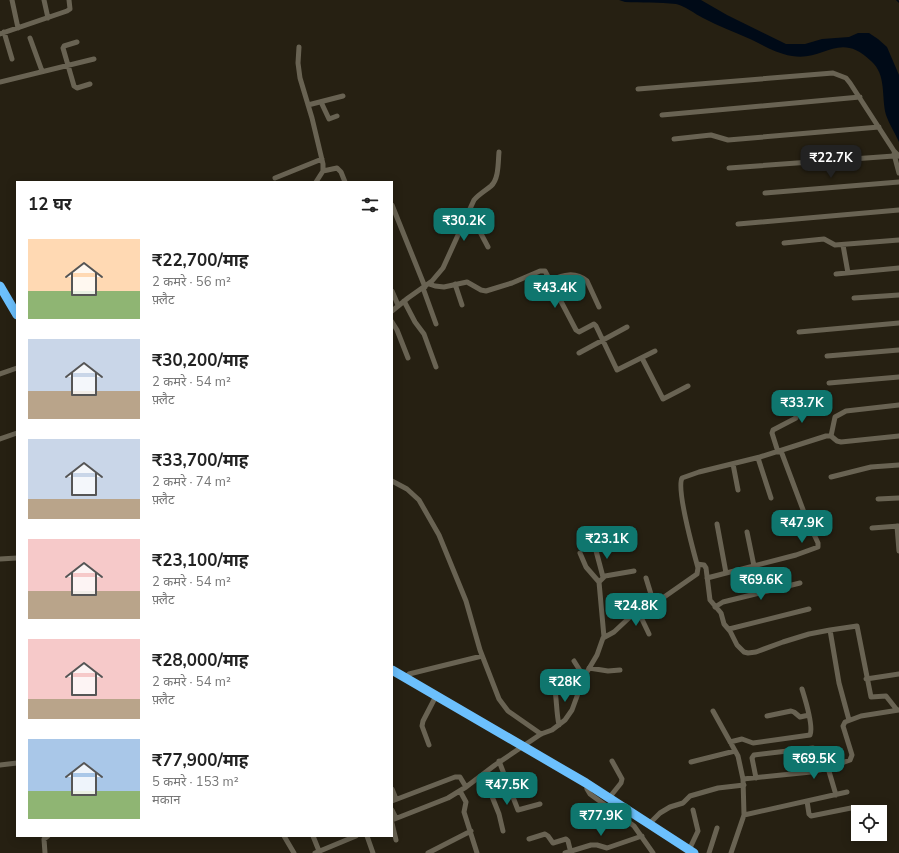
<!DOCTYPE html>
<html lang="hi">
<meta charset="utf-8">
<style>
body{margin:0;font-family:"Nunito Sans","Noto Sans Devanagari",sans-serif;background:#f2f2f2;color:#222;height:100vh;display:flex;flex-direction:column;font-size:15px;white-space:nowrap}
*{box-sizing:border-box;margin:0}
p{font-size:13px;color:#767676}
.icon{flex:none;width:22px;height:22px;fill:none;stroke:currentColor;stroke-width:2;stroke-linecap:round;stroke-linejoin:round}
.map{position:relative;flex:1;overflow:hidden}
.sheet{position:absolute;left:16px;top:181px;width:377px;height:656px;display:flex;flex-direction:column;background:#fff;border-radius:0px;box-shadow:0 2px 10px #0003}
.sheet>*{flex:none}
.fabs{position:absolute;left:851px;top:805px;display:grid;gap:8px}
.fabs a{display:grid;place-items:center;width:36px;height:36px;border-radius:0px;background:#fff;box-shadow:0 2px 10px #0003;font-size:20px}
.price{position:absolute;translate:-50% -34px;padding:0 9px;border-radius:8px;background:#0f766e;color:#fff;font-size:13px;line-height:26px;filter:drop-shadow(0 1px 2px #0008)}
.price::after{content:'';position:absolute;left:50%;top:24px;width:12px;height:9px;margin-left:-6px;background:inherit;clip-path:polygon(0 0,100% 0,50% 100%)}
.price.active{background:#222;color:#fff}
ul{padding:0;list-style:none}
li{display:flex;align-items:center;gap:12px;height:100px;padding:0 12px}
li span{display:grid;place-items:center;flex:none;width:112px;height:80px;border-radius:0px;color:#555}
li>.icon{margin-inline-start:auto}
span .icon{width:48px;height:48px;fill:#fffc;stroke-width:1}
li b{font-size:17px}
h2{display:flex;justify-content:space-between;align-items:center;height:48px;padding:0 12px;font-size:17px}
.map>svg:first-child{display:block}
.water{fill:#000a17}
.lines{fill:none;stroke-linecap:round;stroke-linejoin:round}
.stream{stroke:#000a17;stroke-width:1.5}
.street{stroke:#696353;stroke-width:5}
.highway{stroke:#6cc0fd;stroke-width:9}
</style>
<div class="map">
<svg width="899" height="853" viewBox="0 0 899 853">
<rect width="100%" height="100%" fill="#262012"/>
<path class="water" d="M619 0H701L727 15 786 44H805L822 39 849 37 858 33H869L878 39 887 47 899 75V142C895 133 889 124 886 115 881 97 887 75 871 61 839 30 824 62 792 56 775 53 765 46 750 39 735 32 718 26 703 18 695 14 685 6 676 4 660 2 641 3 625 2Z"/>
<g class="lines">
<path class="stream" d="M897 0 899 2"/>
<path class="street" d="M12 0 18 28
M44 0 48 18
M4 32 12 59
M0 34 67 11 70 9 69 0
M30 38 42 71
M77 42 64 46 63 48 74 86 77 88 90 84
M299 47 298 63 300 78 312 118 323 164V171L316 182
M0 82 94 59
M638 89 833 73 846 78 850 83 894 151 899 156
M321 102 329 119 337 116
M308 105 343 96
M662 115 860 97
M674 139 711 135 728 140 879 127
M894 154 899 173
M729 168 894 156
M323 171 337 168 341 172 345 182
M275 178 322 159
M765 193 899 182
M392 205 425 287
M469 211 488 247
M738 224 899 210
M784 243 824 239 835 245 899 240
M843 245 848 273
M836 274 899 268
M550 280C563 275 575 271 587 281L599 307
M429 284 435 286 444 287 467 282 481 290 486 291 512 283 540 271H545L576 330 579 332 594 324 596 326 617 370 655 351
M455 284 462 305
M423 288 436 324
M392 291 398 305
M854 298 899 295
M404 301 415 322 424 334 436 367
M392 311 408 298 432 281 443 268 474 200C479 194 485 191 491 186 499 179 498 162 499 152
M392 322 397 330 408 358
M799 332 899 323
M579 353 627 327
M827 356 899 350
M642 358 663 399 688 386
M0 374 17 368
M829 383 899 377
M831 436 835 417 846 411 899 405
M0 439 17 433
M778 452 772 433 773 430 796 418V415L795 408 797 406 824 394
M758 458 771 498
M733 464 738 490
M831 477 871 467 899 465
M392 481 407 489 419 500 439 535 466 601 480 650 499 699 508 711 541 734
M878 499 899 498
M717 524 726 573
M897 526 899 551
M872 528 899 526
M747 532 754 566
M595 547 603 577
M580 553 586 567 599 582
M0 559 17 558
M697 564 704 565 706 568 710 600 721 613 724 624 730 631 737 645 744 652 748 653 756 652 783 642 809 634 830 630 839 683 849 720
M646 578 654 604
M707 578 796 555 818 547V543L805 515 781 451
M715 607 723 602 800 583
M639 613 649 634
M729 629 809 609
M830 630 857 626 871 697 886 696 897 710
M604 637 599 582 605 576 634 571
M574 661 584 677
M589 668 608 671 620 670
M405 678 409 674 482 656
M866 679 899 674
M554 685C557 698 556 711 559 725
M713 711 738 756 743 779
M767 716 791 711 794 712 800 717 809 715
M730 742 742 739 753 743 810 735C814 726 805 699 802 689
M429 745 422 726 423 721 436 696
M499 761 518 810 540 804
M691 762 735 751
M0 765 17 763
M828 768 836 795
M483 774 499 814 503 831
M756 778 752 758 754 755 813 748
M586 783 587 789 590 794 634 826 653 853
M392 789 396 799
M460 791 466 802 464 812 477 853
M609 798 621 783 622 779 612 761
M392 801 455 777H460L466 787
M807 801 809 814 811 816 851 808
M392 810 396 818
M744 815 847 792
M392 820 448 798 466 787 495 765 541 734 552 730 565 720 572 710 584 677 597 655 603 638 614 632 630 617 647 609 697 574 698 568C694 553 676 490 682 478L699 472 760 457 826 436H831L837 441 841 442 899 436
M392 823 396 840
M649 824 660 813 670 807 683 803 690 796 718 788 744 785
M284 836 294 853
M313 836 319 851
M367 836 373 853
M529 839 545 834 548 836 553 843 566 839 568 841 571 853
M689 850 698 831 693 810
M45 853 44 839 48 836
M315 853 356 836
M428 853 471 831
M565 853 591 845H597L607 848 642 836
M709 853 717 828
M731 853 744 815 743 779 811 772 828 768 850 760 852 755 843 726 845 722 861 716 899 710"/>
<path class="highway" d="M0 286 17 315
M392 670 586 783 694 853"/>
</g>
</svg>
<div class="fabs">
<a><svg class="icon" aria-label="locate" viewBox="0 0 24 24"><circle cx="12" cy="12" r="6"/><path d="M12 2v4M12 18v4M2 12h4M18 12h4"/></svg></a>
</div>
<b class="price active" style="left:831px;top:179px">₹22.7K</b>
<b class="price" style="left:464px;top:242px">₹30.2K</b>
<b class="price" style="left:555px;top:309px">₹43.4K</b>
<b class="price" style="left:802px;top:424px">₹33.7K</b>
<b class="price" style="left:802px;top:544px">₹47.9K</b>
<b class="price" style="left:607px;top:560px">₹23.1K</b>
<b class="price" style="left:761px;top:601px">₹69.6K</b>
<b class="price" style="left:636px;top:627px">₹24.8K</b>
<b class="price" style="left:565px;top:703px">₹28K</b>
<b class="price" style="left:814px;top:780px">₹69.5K</b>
<b class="price" style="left:507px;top:806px">₹47.5K</b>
<b class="price" style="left:601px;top:837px">₹77.9K</b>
<section class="sheet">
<h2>12 घर<svg class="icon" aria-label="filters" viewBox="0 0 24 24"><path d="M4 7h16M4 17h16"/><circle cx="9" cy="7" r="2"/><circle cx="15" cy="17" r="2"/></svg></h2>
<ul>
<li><span style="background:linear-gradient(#ffd9b3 65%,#8fb573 0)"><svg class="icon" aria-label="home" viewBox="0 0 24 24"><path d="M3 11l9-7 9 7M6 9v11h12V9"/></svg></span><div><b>₹22,700/माह</b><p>2 कमरे · 56 m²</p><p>फ़्लैट</p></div></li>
<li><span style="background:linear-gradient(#c9d6e8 65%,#b9a48a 0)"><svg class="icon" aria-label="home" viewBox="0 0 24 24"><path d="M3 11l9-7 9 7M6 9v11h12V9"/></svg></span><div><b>₹30,200/माह</b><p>2 कमरे · 54 m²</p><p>फ़्लैट</p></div></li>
<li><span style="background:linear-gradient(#c9d6e8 75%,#b9a48a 0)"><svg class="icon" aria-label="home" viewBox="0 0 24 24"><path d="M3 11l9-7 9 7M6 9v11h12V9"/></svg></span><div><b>₹33,700/माह</b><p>2 कमरे · 74 m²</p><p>फ़्लैट</p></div></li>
<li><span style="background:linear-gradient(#f6c9c9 65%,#b9a48a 0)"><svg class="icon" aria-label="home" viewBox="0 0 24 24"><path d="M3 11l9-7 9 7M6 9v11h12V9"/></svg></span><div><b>₹23,100/माह</b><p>2 कमरे · 54 m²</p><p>फ़्लैट</p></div></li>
<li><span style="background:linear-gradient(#f6c9c9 75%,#b9a48a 0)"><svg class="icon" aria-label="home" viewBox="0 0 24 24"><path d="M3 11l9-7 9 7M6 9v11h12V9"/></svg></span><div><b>₹28,000/माह</b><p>2 कमरे · 54 m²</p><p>फ़्लैट</p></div></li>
<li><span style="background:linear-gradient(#a9c7e8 65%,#8fb573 0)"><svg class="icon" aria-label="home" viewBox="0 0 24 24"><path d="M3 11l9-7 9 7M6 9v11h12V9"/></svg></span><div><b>₹77,900/माह</b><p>5 कमरे · 153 m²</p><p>मकान</p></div></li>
</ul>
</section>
</div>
